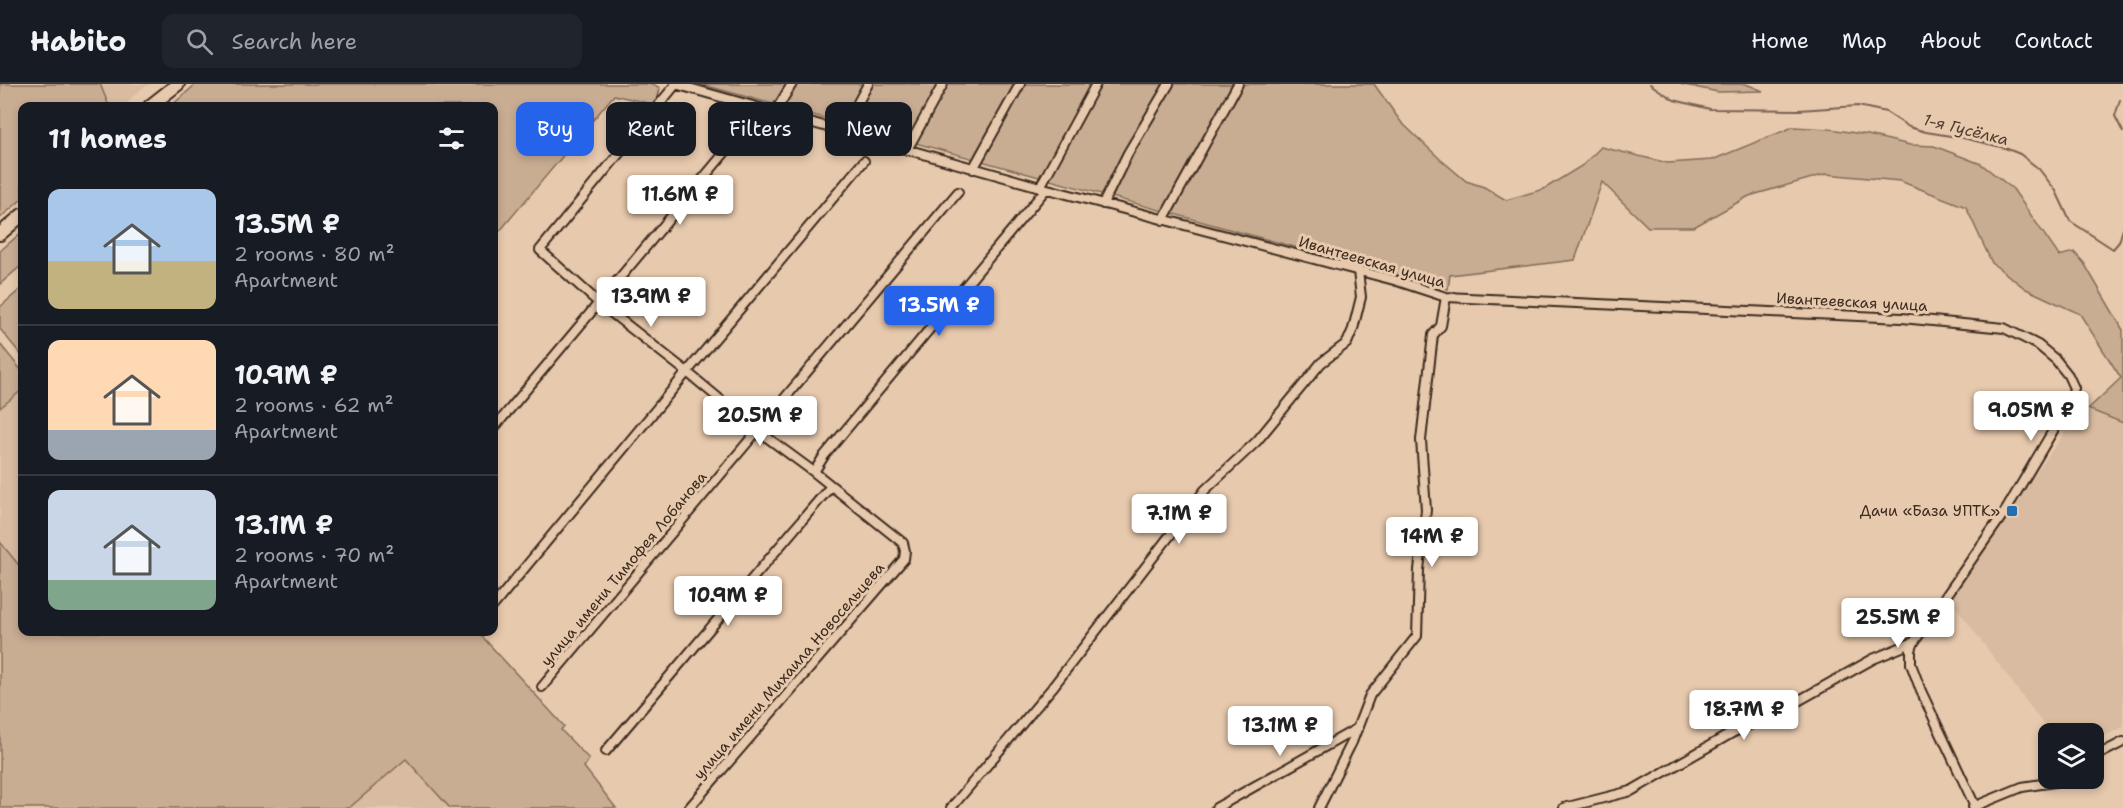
<!DOCTYPE html>
<meta charset="utf-8">
<style>
body{margin:0;font-family:"Shantell Sans",sans-serif;background:#20242c;color:#f1f3f6;height:100vh;display:flex;flex-direction:column;font-size:22px;white-space:nowrap}
*{box-sizing:border-box;margin:0}
p{font-size:20px;color:#9ea1a6}
.icon{flex:none;width:33px;height:33px;fill:none;stroke:currentColor;stroke-width:2;stroke-linecap:round;stroke-linejoin:round}
.map{position:relative;flex:1;overflow:hidden}
.side{position:absolute;left:18px;top:18px;width:480px;height:534px;display:flex;flex-direction:column;background:#171b24;border-radius:12px;box-shadow:0 3px 9px #0003}
.side>*{flex:none}
.hud{position:absolute;left:516px;top:18px;width:570px;height:54px;display:flex;gap:12px}
.buttons{position:absolute;left:2038px;top:639px;display:grid;gap:12px}
.buttons a{display:grid;place-items:center;width:66px;height:66px;border-radius:12px;background:#171b24;box-shadow:0 3px 9px #0003;font-size:30px}
.price{position:absolute;translate:-50% -51px;padding:0 14px;border-radius:6px;background:#fff;color:#222;font-size:20px;line-height:39px;filter:drop-shadow(0 2px 3px #0008)}
.price::after{content:'';position:absolute;left:50%;top:36px;width:18px;height:14px;margin-left:-9px;background:inherit;clip-path:polygon(0 0,100% 0,50% 100%)}
.price.active{background:#2563eb;color:#fff}
ul{padding:0;list-style:none}
li{display:flex;align-items:center;gap:18px;height:150px;padding:0 30px}
li+li{border-top:2px solid #363941}
li span{display:grid;place-items:center;flex:none;width:168px;height:120px;border-radius:12px;color:#555}
li>.icon{margin-inline-start:auto}
span .icon{width:72px;height:72px;fill:#fffc;stroke-width:1}
li b{font-size:26px}
h2{display:flex;justify-content:space-between;align-items:center;height:72px;padding:0 30px;font-size:26px}
.tag{padding:0 21px;border-radius:12px;background:#171b24;box-shadow:0 3px 9px #0003;font-size:21px;line-height:54px}
.tag.active{background:#2563eb;color:#fff}
header{display:flex;align-items:center;gap:36px;box-sizing:border-box;height:84px;padding:0 30px;background:#171b24;border-bottom:2px solid #363941}
header strong{font-size:28px}
nav{display:flex;gap:33px;margin-inline-start:auto;font-size:21px}
.search{width:420px;height:54px;background:#20242c;display:flex;align-items:center;gap:15px;box-sizing:border-box;padding:0 21px;border-radius:12px;color:#9ea1a6;font-size:22px}
.map>svg:first-child{display:block}
.built{fill:#d8bba0}
.green{fill:#c8ad93;stroke:#826c58;stroke-width:1.5}
.lines{fill:none;stroke-linecap:round;stroke-linejoin:round}
.stream{stroke:#786251;stroke-width:2}
.minor-casing{stroke:#3b2a1e;stroke-width:12}
.primary-casing{stroke:#3b2a1e;stroke-width:16}
.minor{stroke:#e7c9ad;stroke-width:8}
.primary{stroke:#e7c9ad;stroke-width:12}
.poi-dot{fill:#1f6fb2;stroke:#e7c9ad;stroke-width:2}
.labels{text-anchor:middle;stroke-width:6;stroke-linejoin:round;paint-order:stroke}
.street-label{font-size:15px;fill:#3b2a1e;stroke:#e7c9ad}
.poi-label{font-size:15px;fill:#3b2a1e;stroke:#e7c9ad;text-anchor:end}
.water-label{font-size:16px;font-style:italic;fill:#4f3d2f;stroke:#e7c9ad}
</style>
<header>
<strong>Habito</strong>
<div class="search"><svg class="icon" aria-label="search" viewBox="0 0 24 24"><circle cx="10" cy="10" r="6"/><path d="M15 15l6 6"/></svg>Search here</div>
<nav><a>Home</a><a>Map</a><a>About</a><a>Contact</a></nav>
</header>
<div class="map">
<svg width="2123" height="724" viewBox="0 0 2123 724">
<rect width="100%" height="100%" fill="#e7c9ad"/>
<filter id="ink" filterUnits="userSpaceOnUse"><feTurbulence type="fractalNoise" baseFrequency=".0167" numOctaves="2"/><feDisplacementMap in="SourceGraphic" scale="12" xChannelSelector="R" yChannelSelector="G"/><feConvolveMatrix kernelMatrix="1 2 1 2 8 2 1 2 1" color-interpolation-filters="sRGB"/></filter>
<g filter="url(#ink)">
<path class="built" d="M100 0H151L144 3 130 15 126 22H109Z
M22 306V485L0 458V324Z
M2088 325 2123 339V643L2094 657V650L2050 649 1948 512 2071 340Z
M406 675 450 724H349Z"/>
<path class="green" d="M0 0H100L109 22H22V115L0 134Z
M196 0H653L660 4 656 21 614 11 494 154V22H171Z
M700 0H1374L1401 38 1440 75 1466 97 1484 103 1506 116 1544 105 1583 81 1601 63 1668 79 1712 76 1793 43 1830 45 1868 51 1910 61 1934 62 1981 80 2013 105 2059 172 2074 168 2084 179 2123 246V339L2088 325 2121 294 2080 230 2026 205 1992 179 1966 123 1900 97 1826 90 1749 112 1694 143H1648L1602 98 1575 176 1450 191 1448 205Z
M1680 0H1746L1763 7 1718 8Z
M22 148V181L0 200V167Z
M22 204V272L0 245V223Z
M0 260 22 287V306L0 324Z
M0 458 22 485V548H478L564 642 561 646 589 675 584 683 616 724H450L406 675 349 724H0Z"/>
<g class="lines">
<path class="stream" d="M1650 0 1674 16 1710 25 1799 26 1858 22 1886 28 1909 43 1926 48 1963 54 2005 64 2020 70 2039 85 2056 107 2070 137 2113 165 2119 158 2123 145
M2120 16 2115 32 2123 48"/>
<g class="minor-casing">
<path id="minor" d="M675 0 1040 103 1394 196 1446 213 1902 234 2004 244 2038 261 2056 276 2068 291 2074 304 2070 318 2006 426 1914 558 1911 566V580L1921 607 1975 722
M676 0 540 166 599 219 687 288 864 77
M775 28 792 0
M842 48 868 0
M907 66 943 0
M973 85 1020 0
M1040 103 1096 0
M1103 120 1128 69 1169 0
M1163 136 1238 0
M494 344 742 48
M814 388 824 372 1046 105
M494 521 687 288 757 346 814 388 903 459 905 467 904 475 689 724
M542 603 958 108
M606 667 831 402
M2094 673 2123 658
M1973 723 2022 703 2055 698 2060 694
M951 724 1052 604 1205 406 1257 357 1321 279 1347 259 1353 245 1361 213 1358 187
M1216 724 1358 644
M1319 724 1352 658 1370 611 1417 552 1419 486 1426 426 1421 356 1433 251 1441 242 1446 213
M1564 724 1631 707 1732 649 1789 622 1873 575 1914 558"/>
</g>
<g class="primary-casing">
<path id="primary" d="M150 22 178 0
M0 150 22 131"/>
</g>
<use href="#minor" class="minor"/>
<use href="#primary" class="primary"/>
</g>
</g>
<rect class="poi-dot" x="2006" y="421" width="12" height="12" rx="3"/>
<g class="labels">
<g class="street-label">
<text transform="translate(1372 178) rotate(16)" y="5">Ивантеевская улица</text>
<text transform="translate(1852 218) rotate(3)" y="5">Ивантеевская улица</text>
<text transform="translate(624 485) rotate(-50)" y="5">улица имени Тимофея Лобанова</text>
<text transform="translate(789 587) rotate(-49)" y="5">улица имени Михаила Новосельцева</text>
</g>
<g class="poi-label">
<text x="2000" y="432">Дачи «База УПТК»</text>
</g>
<g class="water-label">
<text transform="translate(1966 45) rotate(14)" y="6">1-я Гусёлка</text>
</g>
</g>
</svg>
<div class="buttons">
<a><svg class="icon" aria-label="layers" viewBox="0 0 24 24"><path d="M12 4l9 5-9 5-9-5zM3 14l9 5 9-5"/></svg></a>
</div>
<b class="price" style="left:680px;top:142px">11.6M ₽</b>
<b class="price" style="left:651px;top:244px">13.9M ₽</b>
<b class="price active" style="left:939px;top:253px">13.5M ₽</b>
<b class="price" style="left:2031px;top:358px">9.05M ₽</b>
<b class="price" style="left:760px;top:363px">20.5M ₽</b>
<b class="price" style="left:1179px;top:461px">7.1M ₽</b>
<b class="price" style="left:1432px;top:484px">14M ₽</b>
<b class="price" style="left:728px;top:543px">10.9M ₽</b>
<b class="price" style="left:1898px;top:565px">25.5M ₽</b>
<b class="price" style="left:1744px;top:657px">18.7M ₽</b>
<b class="price" style="left:1280px;top:673px">13.1M ₽</b>
<div class="hud">
<a class="tag active">Buy</a>
<a class="tag">Rent</a>
<a class="tag">Filters</a>
<a class="tag">New</a>
</div>
<section class="side">
<h2>11 homes<svg class="icon" aria-label="filters" viewBox="0 0 24 24"><path d="M4 7h16M4 17h16"/><circle cx="9" cy="7" r="2"/><circle cx="15" cy="17" r="2"/></svg></h2>
<ul>
<li><span style="background:linear-gradient(#a9c7e8 60%,#c2b280 0)"><svg class="icon" aria-label="home" viewBox="0 0 24 24"><path d="M3 11l9-7 9 7M6 9v11h12V9"/></svg></span><div><b>13.5M ₽</b><p>2 rooms · 80 m²</p><p>Apartment</p></div></li>
<li><span style="background:linear-gradient(#ffd9b3 75%,#9aa5b1 0)"><svg class="icon" aria-label="home" viewBox="0 0 24 24"><path d="M3 11l9-7 9 7M6 9v11h12V9"/></svg></span><div><b>10.9M ₽</b><p>2 rooms · 62 m²</p><p>Apartment</p></div></li>
<li><span style="background:linear-gradient(#c9d6e8 75%,#7fa58c 0)"><svg class="icon" aria-label="home" viewBox="0 0 24 24"><path d="M3 11l9-7 9 7M6 9v11h12V9"/></svg></span><div><b>13.1M ₽</b><p>2 rooms · 70 m²</p><p>Apartment</p></div></li>
</ul>
</section>
</div>
